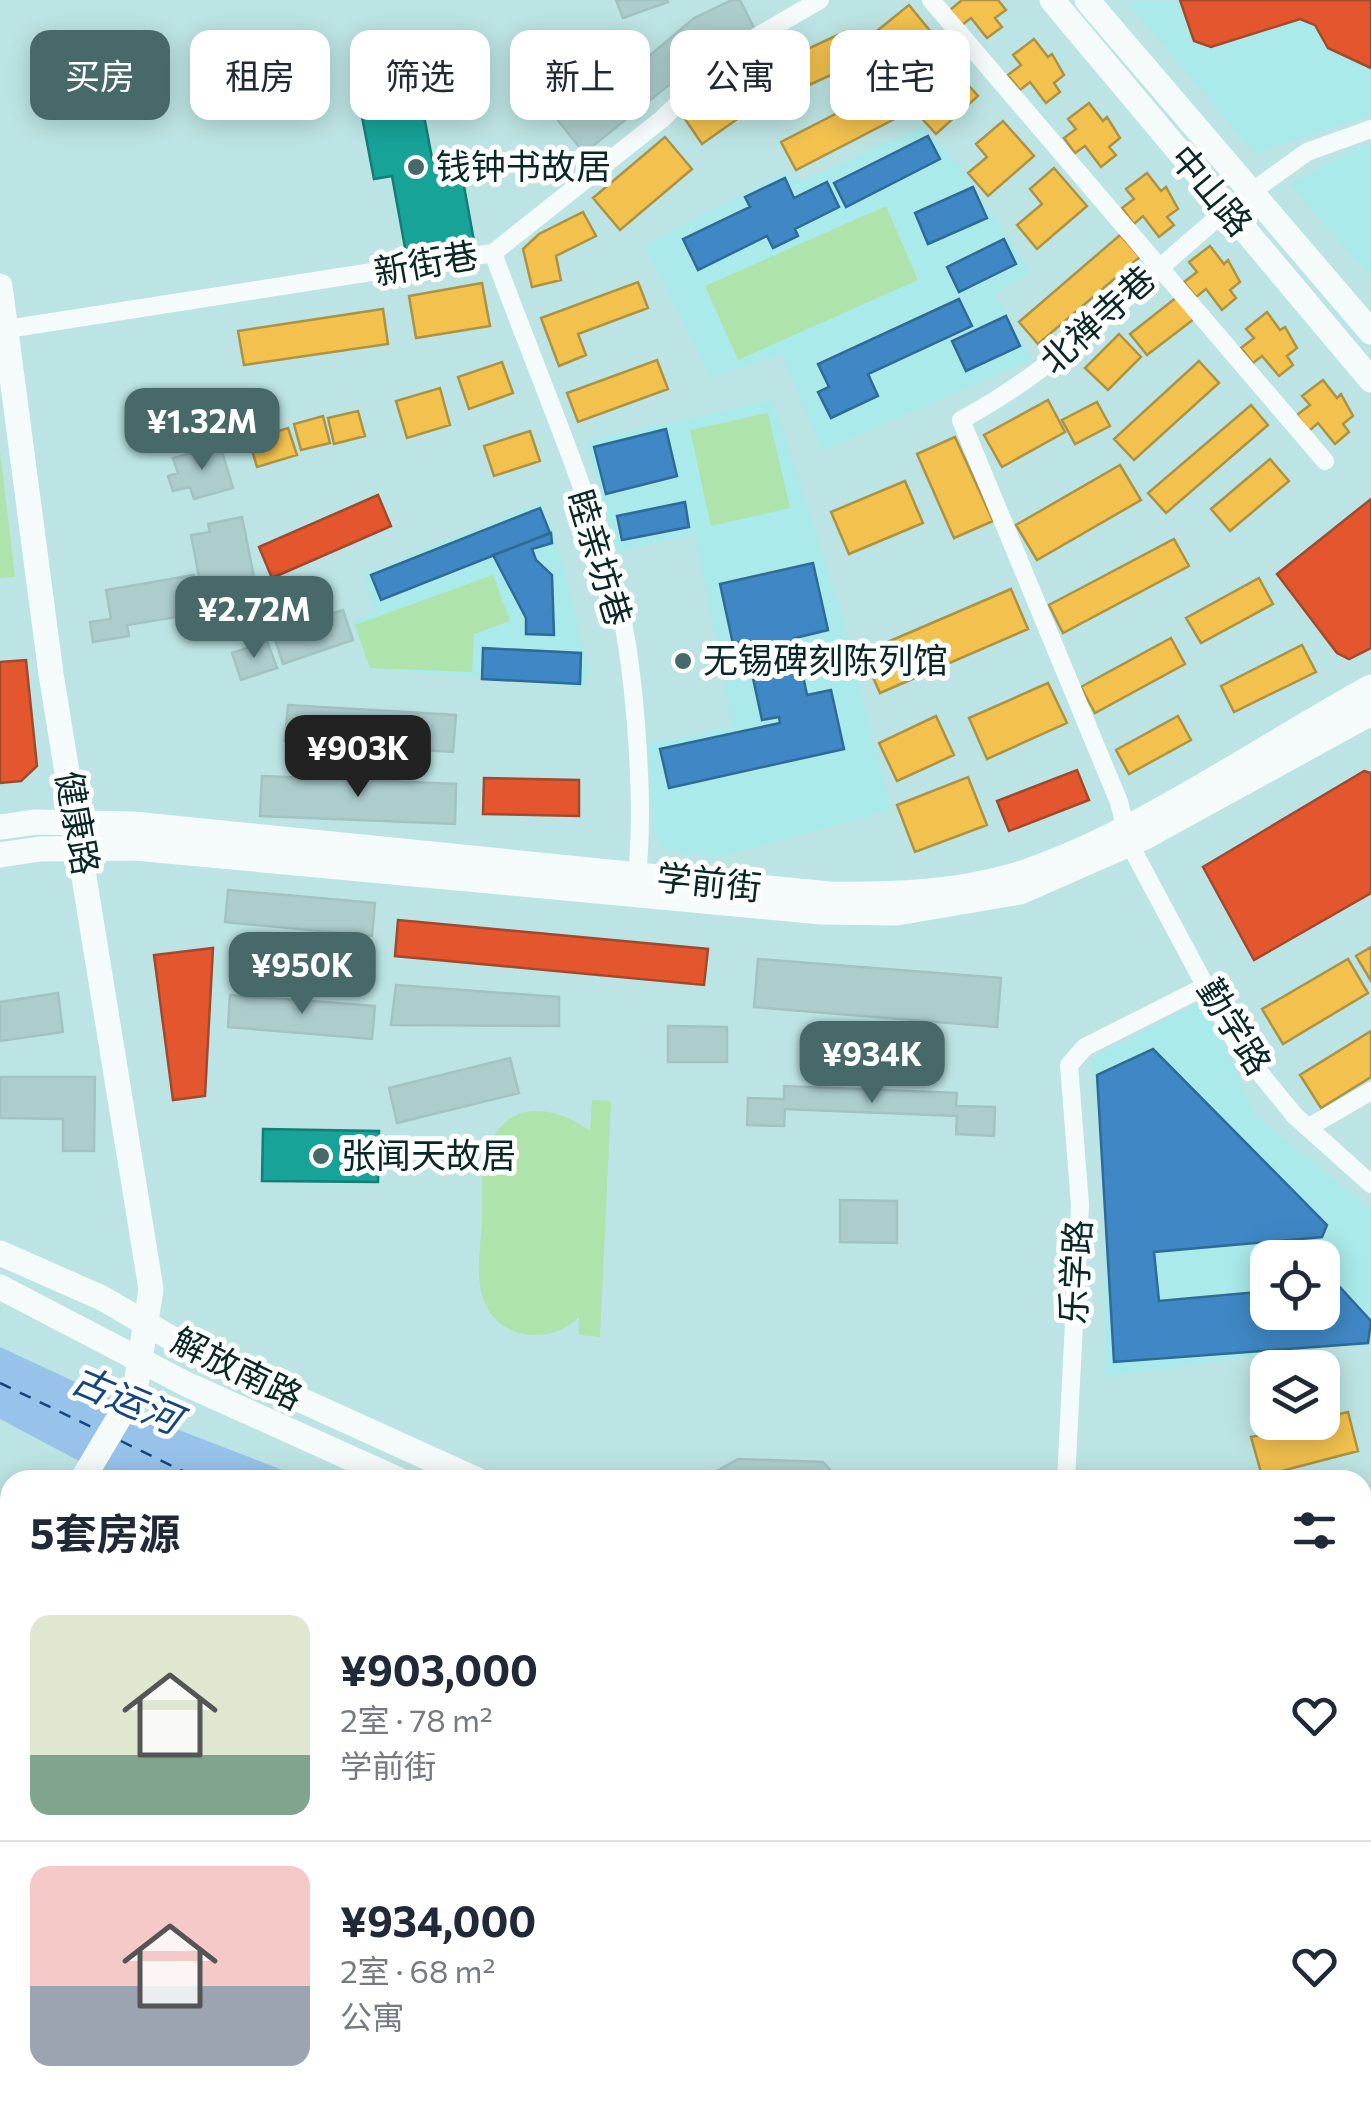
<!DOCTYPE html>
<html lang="zh">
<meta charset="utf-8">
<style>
body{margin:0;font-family:Commissioner,"Noto Sans SC",sans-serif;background:#f6f6f7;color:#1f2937;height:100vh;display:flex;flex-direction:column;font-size:38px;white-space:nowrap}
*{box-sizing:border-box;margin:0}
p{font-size:32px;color:#747a83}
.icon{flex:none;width:55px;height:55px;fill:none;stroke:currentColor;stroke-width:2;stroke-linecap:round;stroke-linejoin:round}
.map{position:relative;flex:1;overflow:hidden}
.panel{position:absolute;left:0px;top:1470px;width:1372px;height:640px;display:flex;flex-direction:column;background:#fff;border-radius:30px 30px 0 0;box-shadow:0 5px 25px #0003}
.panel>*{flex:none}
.guide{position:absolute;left:30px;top:30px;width:1312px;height:90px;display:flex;gap:20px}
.buttons{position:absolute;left:1250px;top:1240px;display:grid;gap:20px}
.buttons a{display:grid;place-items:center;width:90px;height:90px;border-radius:20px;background:#fff;box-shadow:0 5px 25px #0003;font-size:50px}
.price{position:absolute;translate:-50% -85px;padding:0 22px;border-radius:20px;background:#47696a;color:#fff;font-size:32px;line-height:65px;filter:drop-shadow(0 2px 5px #0008)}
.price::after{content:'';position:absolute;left:50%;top:60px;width:30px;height:22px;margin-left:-15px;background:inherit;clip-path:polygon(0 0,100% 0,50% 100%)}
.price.selected{background:#222;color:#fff}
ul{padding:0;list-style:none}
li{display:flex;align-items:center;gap:30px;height:250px;padding:0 30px}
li+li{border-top:2px solid #e0e1e3}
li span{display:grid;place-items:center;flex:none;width:280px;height:200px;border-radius:20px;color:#555}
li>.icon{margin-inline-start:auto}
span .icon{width:120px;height:120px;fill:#fffc;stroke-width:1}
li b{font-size:42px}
h2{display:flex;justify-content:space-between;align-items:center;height:120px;padding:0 30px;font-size:42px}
.pill{padding:0 35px;border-radius:20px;background:#fff;box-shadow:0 5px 25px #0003;font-size:35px;line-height:90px}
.pill.selected{background:#47696a;color:#fff}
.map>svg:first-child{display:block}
.built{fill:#aaeaea;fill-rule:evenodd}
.green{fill:#aee3ac}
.water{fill:#97c2ea}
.homes{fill:#f2c14e;stroke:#ac9343;stroke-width:2.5}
.shops{fill:#e4572e;stroke:#a2492c;stroke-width:2.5}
.schools{fill:#3f88c5;stroke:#2e6b96;stroke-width:2.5}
.public{fill:#17a398;stroke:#127e76;stroke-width:2.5}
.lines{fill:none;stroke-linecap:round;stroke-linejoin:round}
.ferry{stroke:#124581;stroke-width:2.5;stroke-dasharray:12 10;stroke-linecap:butt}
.building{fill:#adcdcd;stroke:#a3c2c2;stroke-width:2.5}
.street{stroke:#f5fbfb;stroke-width:18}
.secondary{stroke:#f5fbfb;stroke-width:25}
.poi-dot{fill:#47696a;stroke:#fff;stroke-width:4}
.labels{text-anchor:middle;stroke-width:10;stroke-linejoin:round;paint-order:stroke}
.poi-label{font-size:35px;fill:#082728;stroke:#fff;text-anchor:start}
.street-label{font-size:35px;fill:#082728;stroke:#fff}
.water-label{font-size:38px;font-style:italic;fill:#124581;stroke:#fff}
</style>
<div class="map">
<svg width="1371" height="2110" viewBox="0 0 1371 2110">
<rect width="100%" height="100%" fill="#bde4e4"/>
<path class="built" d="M1371 0V115L1255 154 1126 1Z
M922 126 958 164 1031 272 995 294 1032 360 822 451 782 355 710 377 644 245 786 172 801 182Z
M1371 141V277L1289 184Z
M773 400 840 609 891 810 729 855H687L662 847 655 834 648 744 733 727 695 534 617 552 586 441Z
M542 502 565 571 588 670 585 688 370 668 353 621 376 611 363 575Z
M1204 1000 1255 1115 1371 1210V1340L1105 1377V1186L1091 1059ZM1268 1258H1322V1312H1268Z"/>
<path class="green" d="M886 206 918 280 738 360 705 286Z
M768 413 790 508 711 526 690 430Z
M0 451 15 577 0 578Z
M493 575 510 621 474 634 472 672 370 668 355 625Z
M592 1100 611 1101 600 1337 579 1335V1317C552 1345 499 1341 484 1301 475 1277 480 1248 482 1224 483 1202 480 1176 486 1155 502 1099 552 1103 590 1131Z
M10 1752V2095L0 2086V1771Z
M16 2100H1053L1070 2110H28Z"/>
<path class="water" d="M0 1347 179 1430 308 1480H115L0 1419Z
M1059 2100H1253L1270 2110H1076Z"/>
<path class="homes" d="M962 0H998L1006 10 995 18 1002 27 987 38 971 18 962 25 950 10Z
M909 5 931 32 890 66 867 39Z
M844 32 859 62 764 106 750 76Z
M1034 39 1048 57 1052 54 1064 75 1054 83 1060 92 1046 103 1030 82 1020 90 1008 75 1021 65 1013 55Z
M952 67 978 96 936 134 918 114 941 93 933 84Z
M896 83 910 111 796 170 781 142Z
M732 85 750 110 702 144 685 119Z
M1089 103 1103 121 1107 117 1120 138 1109 147 1116 155 1101 167 1085 146 1075 153 1064 138 1076 129 1068 119Z
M1003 121 1034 156 988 196 968 173 987 157 976 144Z
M665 137 692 169 620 230 593 198Z
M1054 168 1087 206 1037 249 1017 225 1042 204 1030 189Z
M1147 173 1161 191 1166 187 1178 209 1167 217 1174 225 1159 237 1143 216 1134 224 1122 208 1134 199 1126 189Z
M583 212 596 236 556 256 561 280 532 287 523 249 539 234Z
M1120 235 1140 257 1038 344 1019 322Z
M1210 246 1224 264 1228 260 1240 282 1230 290 1236 298 1222 310 1206 289 1196 297 1184 282 1197 272 1189 262Z
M638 282 648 308 578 334 586 355 559 366 541 318Z
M482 283 490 326 416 338 409 296Z
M1177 297 1194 319 1147 355 1130 334Z
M383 309 388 344 244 365 238 331Z
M1267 312 1280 330 1285 327 1297 348 1287 356 1293 365 1279 376 1262 356 1253 363 1241 348 1254 338 1246 329Z
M1119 334 1141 357 1108 390 1085 368Z
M657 360 668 389 578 422 567 393Z
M1199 361 1219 383 1134 460 1114 439Z
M502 362 513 393 469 409 458 377Z
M1323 380 1337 398 1341 394 1353 416 1343 424 1349 432 1335 444 1318 423 1309 431 1297 415 1310 405 1302 396Z
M440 388 450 425 407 438 396 401Z
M1048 400 1065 432 1002 467 984 435Z
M1097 402 1110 426 1075 444 1062 420Z
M1251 405 1268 425 1166 513 1148 493Z
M358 411 365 436 334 444 328 418Z
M323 416 330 443 301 450 294 424Z
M288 428 297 455 257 467 249 440Z
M530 431 540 461 494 476 484 446Z
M955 437 993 521 954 538 917 454Z
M1270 459 1289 481 1230 531 1211 509Z
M1120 465 1141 500 1037 560 1016 525Z
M905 481 923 523 849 554 831 512Z
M1174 539 1189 566 1063 633 1049 605Z
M1259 578 1273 604 1201 643 1186 618Z
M1011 589 1028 629 880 693 862 653Z
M1171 638 1185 664 1095 713 1081 687Z
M1302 645 1316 672 1234 712 1221 686Z
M1048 683 1067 723 987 759 969 718Z
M936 716 954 755 897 781 879 743Z
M1178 716 1191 740 1129 774 1116 750Z
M968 777 987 825 915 852 897 805Z
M1371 947V981L1356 956Z
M1348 959 1368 993 1283 1044 1262 1009Z
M1371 1031V1077L1321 1108 1300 1075Z
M1348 1412 1358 1451 1262 1476 1251 1437 1322 1422V1418Z
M1371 1517V1561L1362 1563V1520Z
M1371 1608V1645L1362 1648V1611Z
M1371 1692V1726L1362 1727V1693Z
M1371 1799V1832L1362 1833V1800Z
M1371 1911V1947L1362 1948V1912Z"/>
<path class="shops" d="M1180 0H1371V68L1328 48 1315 25 1300 19 1211 47 1194 41Z
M378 495 391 526 272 578 259 547Z
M1371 499V648L1349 659 1337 653 1277 574Z
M26 660 37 766 21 781 0 783V662Z
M1077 770 1089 800 1009 831 997 801Z
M1364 771 1371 773V893L1254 960 1203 867Z
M484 778 579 780V816L483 814Z
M398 920 708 949 704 985 395 956Z
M213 948 205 1096 173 1100 154 955Z"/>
<path class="schools" d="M928 136 940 159 846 207 834 183Z
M785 178 794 198 827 182 839 207 795 229 798 236 773 248 767 236 698 270 683 239 750 207 745 197Z
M973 187 987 218 928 244 915 213Z
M1004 239 1016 264 959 292 947 267Z
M959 299 972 326 868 374 878 396 831 418 818 392 829 387 818 364Z
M1006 316 1020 346 966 371 952 341Z
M666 429 677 476 606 494 594 447Z
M685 502 689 527 622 540 617 516Z
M540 508 550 533 381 600 371 575Z
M551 533 552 543 532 549 536 560 552 575 554 635 526 634V618L493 555Z
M813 563 828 630 795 638 807 695 831 690 844 749 669 788 660 749 780 723 779 717 762 720 745 641 733 644 720 584Z
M483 648 581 653 580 684 482 679Z
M1153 1049 1327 1225 1322 1237 1154 1252 1159 1301 1268 1291V1312H1322V1287L1338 1285 1371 1321 1368 1343 1114 1362 1097 1075Z"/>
<path class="public" d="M420 95 432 158 458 153 474 241 406 253 392 176 374 179 360 106Z
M263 1129 379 1131 378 1182 262 1181Z"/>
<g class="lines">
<path class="ferry" d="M0 1383 100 1431
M121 1441 201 1480
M1154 2100 1173 2110"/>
</g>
<path class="building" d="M616 0H667L668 2 623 18Z
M732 0H740L755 30 714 49 584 153 556 118 623 65 634 69 694 18Z
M220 445 233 488 194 499 190 487 173 491 168 476 178 473 173 458Z
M242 517 256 587 203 597 191 535 210 532 208 524Z
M194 575 201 613 127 625 129 636 93 642 90 622 111 619 106 590Z
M343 610 353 640 283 664 273 633Z
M267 641 277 668 241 680 232 653Z
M288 705 456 715 453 752 285 741Z
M262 776 456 784 455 824 260 816Z
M228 890 375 903 372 936 225 922Z
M758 959 1001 978 997 1027 754 1007Z
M396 985 559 997V1026L391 1025Z
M58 993 63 1032 0 1041V1002Z
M230 995 375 1006 372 1039 228 1027Z
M668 1026 727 1027V1062H668Z
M510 1058 519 1093 397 1123 389 1088Z
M0 1077H95L94 1151H63V1119L0 1118Z
M784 1086 957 1093 956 1106 995 1107 994 1136 956 1134 957 1116 785 1109 784 1126 747 1125 748 1098 784 1099Z
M840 1200 897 1201V1243L840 1242Z
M738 1459 823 1462 839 1480H717V1471Z
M10 1988V2062L0 2055V2003Z
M67 2100H261L254 2110H151L139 2102 133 2110H82Z
M761 2100H858L873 2110H755Z"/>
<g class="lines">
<path class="street" d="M931 0 1325 461
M1250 193 1307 152 1371 129
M1227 210C1139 282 1063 366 961 420L1119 802 1130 845 1237 1045 1295 1116 1371 1184
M493 253C533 362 580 471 613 581 635 653 645 801 637 876
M7 329 493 253 662 119 732 51 820 0
M1309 1127 1371 1091
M1066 1480 1080 1205 1069 1065 1085 1047 1206 986"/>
<path class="secondary" d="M1052 0 1371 380
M1087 0 1371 332
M0 286 51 674 151 1289 135 1391 82 1480
M0 827 36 822 133 824 829 894C891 895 952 893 1012 876 1130 840 1261 747 1371 687
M0 855 40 849 135 848 822 912 897 913 1020 892 1145 837 1371 713
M0 1253 102 1298 195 1352 477 1480
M0 1287 186 1384 399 1480
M0 1592 10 1575
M0 1656 10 1638
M1362 2051 1371 2056
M1362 2086 1371 2090"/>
</g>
<g class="poi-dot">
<circle cx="416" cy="167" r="10"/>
<circle cx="683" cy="661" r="10"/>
<circle cx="321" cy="1156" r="10"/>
</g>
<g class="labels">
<g class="poi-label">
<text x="436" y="179">钱钟书故居</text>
<text x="703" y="673">无锡碑刻陈列馆</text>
<text x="341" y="1168">张闻天故居</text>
</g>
<g class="street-label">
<text transform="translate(1211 191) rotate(50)" y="12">中山路</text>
<text transform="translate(426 264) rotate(-10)" y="12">新街巷</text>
<text transform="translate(1098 320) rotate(-42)" y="12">北禅寺巷</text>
<text transform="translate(599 558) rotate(73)" y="12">睦亲坊巷</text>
<text transform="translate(77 823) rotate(80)" y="12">健康路</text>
<text transform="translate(709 883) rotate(6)" y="12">学前街</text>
<text transform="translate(1234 1027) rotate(58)" y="12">勤学路</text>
<text transform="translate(1076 1272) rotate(-87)" y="12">乐学路</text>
<text transform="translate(237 1369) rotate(26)" y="12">解放南路</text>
</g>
<g class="water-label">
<text transform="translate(126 1400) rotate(23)" y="13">古运河</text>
</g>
</g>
</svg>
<div class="buttons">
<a><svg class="icon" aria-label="locate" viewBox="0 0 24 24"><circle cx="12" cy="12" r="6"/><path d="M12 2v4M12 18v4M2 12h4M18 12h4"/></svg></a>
<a><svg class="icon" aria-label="layers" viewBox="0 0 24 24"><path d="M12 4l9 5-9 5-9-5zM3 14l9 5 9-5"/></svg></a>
</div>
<b class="price" style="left:202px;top:473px">¥1.32M</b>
<b class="price" style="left:254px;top:661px">¥2.72M</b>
<b class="price selected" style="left:358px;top:800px">¥903K</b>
<b class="price" style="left:302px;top:1017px">¥950K</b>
<b class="price" style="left:872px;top:1106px">¥934K</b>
<div class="guide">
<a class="pill selected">买房</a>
<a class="pill">租房</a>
<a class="pill">筛选</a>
<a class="pill">新上</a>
<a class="pill">公寓</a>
<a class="pill">住宅</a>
</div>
<section class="panel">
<h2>5套房源<svg class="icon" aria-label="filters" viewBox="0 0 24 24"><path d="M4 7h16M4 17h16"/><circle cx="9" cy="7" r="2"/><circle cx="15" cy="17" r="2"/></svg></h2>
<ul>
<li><span style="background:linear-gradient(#dfe7d0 70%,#7fa58c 0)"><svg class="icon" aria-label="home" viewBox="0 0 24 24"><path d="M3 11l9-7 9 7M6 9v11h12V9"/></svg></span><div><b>¥903,000</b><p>2室 · 78 m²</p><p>学前街</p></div><svg class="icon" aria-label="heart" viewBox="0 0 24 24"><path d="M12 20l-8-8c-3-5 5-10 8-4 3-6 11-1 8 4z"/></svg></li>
<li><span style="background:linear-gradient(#f6c9c9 60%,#9aa5b1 0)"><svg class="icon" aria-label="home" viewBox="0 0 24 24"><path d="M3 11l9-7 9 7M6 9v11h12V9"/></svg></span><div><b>¥934,000</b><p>2室 · 68 m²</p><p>公寓</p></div><svg class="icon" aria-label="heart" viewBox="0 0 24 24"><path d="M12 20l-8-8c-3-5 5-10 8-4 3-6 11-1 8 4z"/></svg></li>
</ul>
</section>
</div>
